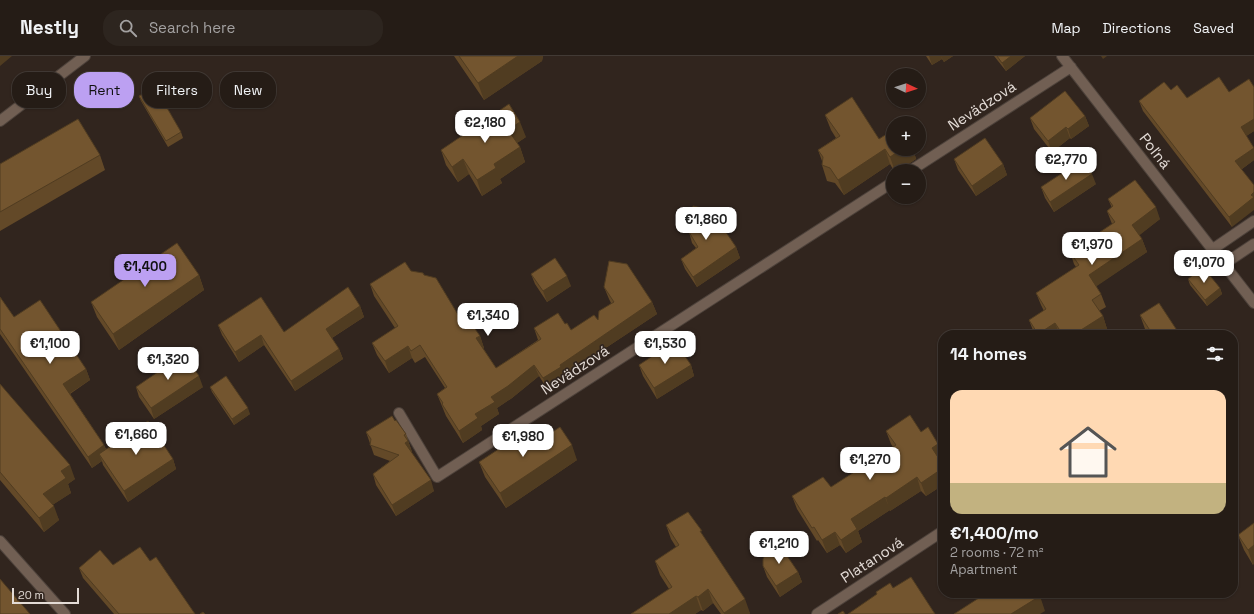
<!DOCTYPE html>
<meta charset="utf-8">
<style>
body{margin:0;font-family:"Space Grotesk",sans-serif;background:#2d251f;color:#f1f3f6;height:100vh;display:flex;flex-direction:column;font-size:15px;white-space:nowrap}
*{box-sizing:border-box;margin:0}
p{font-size:13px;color:#a3a1a1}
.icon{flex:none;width:22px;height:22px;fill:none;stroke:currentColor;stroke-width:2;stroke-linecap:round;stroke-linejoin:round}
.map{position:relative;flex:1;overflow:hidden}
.side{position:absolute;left:938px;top:274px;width:300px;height:268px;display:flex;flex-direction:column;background:#251c16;border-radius:16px;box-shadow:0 1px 3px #0004,0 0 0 1px #423a35}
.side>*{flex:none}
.guide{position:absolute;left:12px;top:16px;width:380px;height:36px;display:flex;gap:8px}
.needle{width:26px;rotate:94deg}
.fabs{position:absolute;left:886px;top:12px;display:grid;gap:8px}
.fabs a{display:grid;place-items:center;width:40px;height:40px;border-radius:50%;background:#251c16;box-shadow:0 1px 3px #0004,0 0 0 1px #423a35;font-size:20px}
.scale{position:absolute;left:12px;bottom:10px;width:67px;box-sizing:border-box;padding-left:4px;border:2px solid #e3dbd6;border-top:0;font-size:11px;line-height:14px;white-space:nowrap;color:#e3dbd6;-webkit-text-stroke:3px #31251e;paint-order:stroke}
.price{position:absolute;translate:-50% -34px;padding:0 9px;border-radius:8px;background:#fff;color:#222;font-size:13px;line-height:26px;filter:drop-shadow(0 1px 2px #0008)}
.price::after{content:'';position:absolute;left:50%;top:24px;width:12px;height:9px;margin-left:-6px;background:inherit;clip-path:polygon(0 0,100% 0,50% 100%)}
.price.active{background:#bca0f2;color:#111}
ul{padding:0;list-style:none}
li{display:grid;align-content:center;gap:8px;height:212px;padding:0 12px}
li+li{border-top:1px solid #423a35}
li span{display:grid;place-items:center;height:124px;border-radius:12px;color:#555}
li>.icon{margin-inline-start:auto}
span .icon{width:72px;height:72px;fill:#fffc;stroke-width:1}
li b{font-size:17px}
h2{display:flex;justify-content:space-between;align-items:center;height:48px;padding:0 12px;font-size:17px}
.pill{padding:0 14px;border-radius:16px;background:#251c16;box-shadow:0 1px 3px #0004,0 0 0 1px #423a35;font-size:14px;line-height:36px}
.pill.active{background:#bca0f2;color:#111}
header{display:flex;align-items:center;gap:24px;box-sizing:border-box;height:56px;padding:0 20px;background:#251c16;border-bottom:1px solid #423a35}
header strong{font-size:19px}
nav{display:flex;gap:22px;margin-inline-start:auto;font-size:14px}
.search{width:280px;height:36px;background:#2d251f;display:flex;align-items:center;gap:10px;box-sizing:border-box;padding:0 14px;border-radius:16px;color:#a3a1a1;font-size:15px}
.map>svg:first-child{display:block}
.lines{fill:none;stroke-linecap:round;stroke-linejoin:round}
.minor-casing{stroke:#4d423b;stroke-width:12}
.minor{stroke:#715f53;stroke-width:10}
.wall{fill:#634928}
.shaded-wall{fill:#503c21}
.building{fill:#73552f;stroke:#503c21}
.labels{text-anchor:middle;stroke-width:3.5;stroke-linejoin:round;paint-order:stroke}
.street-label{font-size:15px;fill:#e3dbd6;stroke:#31251e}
</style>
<header>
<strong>Nestly</strong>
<div class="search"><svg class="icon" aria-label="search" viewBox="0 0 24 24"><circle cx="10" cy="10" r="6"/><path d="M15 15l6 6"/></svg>Search here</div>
<nav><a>Map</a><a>Directions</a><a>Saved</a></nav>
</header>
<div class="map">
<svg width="1254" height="558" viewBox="0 0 1254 558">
<rect width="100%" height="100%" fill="#31251e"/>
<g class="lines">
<g class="minor-casing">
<path id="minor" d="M1062 0 1254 247
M0 65 85 0
M910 115 1071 11
M1213 193 1254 165
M1224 208 1254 188
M399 357 437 421 893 126
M0 485 65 558
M817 558 943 475"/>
</g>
<use href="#minor" class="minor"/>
</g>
<path class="wall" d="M454 0H543L542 5 484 44Z
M926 0H953L944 6 942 3 932 9Z
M994 0H1025L1006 15Z
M1254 31V75L1246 80 1254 93V104L1242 113 1232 171 1143 55 1139 45 1171 34 1187 42 1229 36Z
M139 40 181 76 183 82 168 91 141 45Z
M825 59 879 83 893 93H913L916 103 898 115H894L890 108 844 139 835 127 827 125 822 109V105L818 94 836 82 831 74Z
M1085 60 1089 70 1071 83 1070 82 1052 96 1034 73 1030 62Z
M526 81 517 87 520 91 525 106 500 123 502 127 482 140 469 118 458 126 446 109 441 94Z
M100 99 105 114 0 175V108Z
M954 103 1003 108 1007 119 976 140 958 114Z
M1096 128 1054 156 1045 142 1041 131Z
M1108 143 1160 163 1139 179 1142 183 1147 196 1096 230 1101 238 1106 251 1099 255 1103 260 1107 273 1098 279H1035L1034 277 1029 264 1044 255 1041 249 1036 237 1076 211 1074 208 1070 196 1112 168 1107 155 1112 152Z
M689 176 736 191 740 202 697 231 685 213 681 203 696 192 692 187Z
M411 215 424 219 460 262 480 280 484 292H483L496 312 538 284 534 272 565 268 571 274 598 264 611 247 609 243 604 231 652 246 657 258 586 305V306L564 321 565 323 548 334 539 320 512 342 497 352 499 358 481 370 482 374 463 387 446 360 437 338 445 332 425 301 415 307 412 302 389 317 377 299 372 287 395 272 374 240 370 228Z
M531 218 571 230 547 246 535 228Z
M199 219 204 234 119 294 97 261 91 246Z
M1188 223 1220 232 1222 238 1207 250 1190 229Z
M0 241 14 261 86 313 90 324 70 338 104 389 106 393 173 403 176 413 128 446 103 409 102 405 92 412 0 278Z
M360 250 364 261 332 282 339 293 343 303 295 335 264 289 239 306 222 279 218 269 284 276Z
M1140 259 1180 279H1149L1145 273Z
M639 309H691L694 320 657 343 643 320Z
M0 328 75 423 68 428 71 437 52 449 59 464 44 476 0 424Z
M136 331H203L154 363 139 341Z
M210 331 250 358 234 369 212 336Z
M395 365 406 378 412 396H411L434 435 396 460 376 429 373 418 390 405 374 399 366 376Z
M886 375 921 376 943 401 939 404 943 409V429L926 440 921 435 890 455V454L858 475 862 486 846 497 840 489 827 497 818 484 817 485 797 453 792 440 831 431 893 391 891 388Z
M534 388 577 404 506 452 485 421 479 406Z
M1254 467 1253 509 1244 494 1238 479Z
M666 469 750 557 749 558H721L713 547 703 555 701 554 695 558H631L669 533 660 519 655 505 676 491 671 483Z
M150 505 195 558H114L83 522 79 512 113 509Z
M763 510 798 516 802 526 780 541 767 521Z"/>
<path class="shaded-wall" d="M0 0H12L0 10Z
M518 0H543L542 5 484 44 478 27Z
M929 0H941L942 3 932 9Z
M941 0H953L944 6Z
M1011 0H1025L1006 15 1002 7Z
M1101 0H1107L1103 3Z
M1085 60 1089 70 1071 83 1068 73Z
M1254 63V75L1245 81 1241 71Z
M520 66 526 81 514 89 508 74Z
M1066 71 1070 82 1052 96 1048 85Z
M520 91 525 106 500 123 502 127 482 140 477 124 494 108Z
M1254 92V104L1239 115 1235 105Z
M885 93 890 108 844 139 838 124Z
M902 93H913L916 103 898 115H895L890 101Z
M463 103 469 118 458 126 452 111Z
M1003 108 1007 119 976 140 972 130Z
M1092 118 1096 128 1054 156 1050 146Z
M1254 136V154L1232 171 1229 161Z
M1156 151 1160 163 1136 182 1132 169Z
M1142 183 1147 196 1094 232 1089 219Z
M736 191 740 202 697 231 693 221Z
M199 219 204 234 119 294 113 278Z
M567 220 571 230 547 246 543 235Z
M1220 232 1222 238 1207 250 1205 244Z
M652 246 657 258 586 305V306L564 321 565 323 548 334 543 322 560 309 582 294Z
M360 250 364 261 330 283 326 273Z
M1103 260 1107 273 1098 279H1073Z
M1055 267 1060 279H1039L1038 278Z
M261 279 264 289 239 306 235 296Z
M480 280 484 292 481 294 476 282Z
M408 290 412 302 389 317 385 305Z
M339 293 343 303 295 335 291 325Z
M534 309 539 320 512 342 497 352 499 358 481 370 482 374 463 387 459 375 491 341Z
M691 309 694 320 657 343 654 332Z
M1233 309 1237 320 1233 335Z
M86 313 90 324 67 339 63 328Z
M199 320 203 331 154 363 151 352Z
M248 352 250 358 234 369 232 363Z
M408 385 412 396 408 398 405 387Z
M938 388 943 401 937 406 932 392Z
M104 389 108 401 99 398 102 405 92 412 88 401Z
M572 389 577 404 506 452 500 437Z
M173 403 176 413 128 446 124 435Z
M70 409 75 423 68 428 71 437 48 452 43 438 61 415Z
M943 412V429L926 440 921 427Z
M917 421 921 435 890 455 886 442Z
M431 424 434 435 396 460 392 449Z
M885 441 890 454 858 475 862 486 846 497 841 484 851 463Z
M54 450 59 464 44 476 39 462Z
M835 476 840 489 827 497 822 484Z
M1254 489V508L1253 509 1248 494Z
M798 516 802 526 780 541 776 530Z
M708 533 713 547 703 555 698 541Z
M696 540 701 554 695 558H669Z
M1040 540 1045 555 1040 558H1011Z
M745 543 750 557 749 558H724V557Z"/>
<path class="building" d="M459 0H518L478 27Z
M997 0H1011L1002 7Z
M1219 21 1229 36 1249 23 1254 31V63L1241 71 1254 92 1235 105 1254 129V136L1251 139 1254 141 1229 161 1139 45 1164 26 1171 34 1177 29 1187 42Z
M155 31 181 76 166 85 139 40Z
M1065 35 1085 60 1068 73 1066 71 1048 85 1030 62Z
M852 41 879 83 893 74V93H902L890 101 885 93 838 124 830 112 822 109 823 101 818 94 840 80 825 59Z
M509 48 520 66 508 74 520 91 494 108 496 112 477 124 463 103 452 111 441 94Z
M78 63 100 99 0 156V108Z
M985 82 1003 108 972 130 954 103Z
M1082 104 1092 118 1050 146 1041 131Z
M1135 124 1156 151 1132 169 1142 183 1089 219 1101 238 1092 244 1103 260 1073 279H1063L1055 267 1038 278 1029 264 1046 253 1036 237 1079 209 1070 196 1115 166 1107 155 1113 150 1108 143Z
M693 150 711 154 736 191 693 221 681 203 698 191 689 176Z
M177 187 199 219 113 278 91 246Z
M555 202 567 220 543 235 531 218Z
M609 205 627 208 652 246 582 294 560 309 561 311 543 322 534 309 508 330 491 341 495 346 475 358 478 362 459 375 442 348 443 347 437 338 447 331 420 289 411 295 408 290 385 305 372 287 398 270 370 228 405 206 411 215 423 217 424 219 436 222 460 262 465 258 480 280 476 282 496 312 541 283 534 272 558 257 565 268 567 267 571 274 594 259 598 264 599 255 614 246 604 231Z
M1203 211 1220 232 1205 244 1188 223Z
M348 231 360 250 326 273 339 293 291 325 261 279 235 296 218 269 261 241 284 276Z
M0 241 14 261 40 244 86 313 63 328 104 389 88 401 0 273Z
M1159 247 1180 279H1153L1140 259Z
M675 285 691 309 654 332 639 309Z
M184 298 199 320 151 352 136 331Z
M226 320 248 352 232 363 210 331Z
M0 328 70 409 61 415 66 422 43 438 54 450 39 462 0 416Z
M910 359 921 376 928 371 938 388 932 392 943 409V412L921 427 917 421 886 442 885 441 851 463 857 473 841 484 835 476 822 484 814 471 812 472 792 440 823 421 831 431 896 389 886 375Z
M392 360 395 365 396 364 406 378 404 379 408 385 405 387 431 424 392 449 373 418 399 399 370 389 371 383 366 376Z
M148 365 173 403 124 435 99 398Z
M560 371 572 389 500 437 479 406 526 375 534 388Z
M688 456 702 475H700L745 543 724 557 708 533 698 541 696 540 669 558H631L672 531 655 505 679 489 666 469Z
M1254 467V489L1248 494 1238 479Z
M779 488 798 516 776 530 763 510V503L766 497Z
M140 491 150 505 156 501 195 558H119L79 512 100 494 113 509Z
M911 521 935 558H848L877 538 876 536 890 527 893 532Z
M0 523 30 558H0Z
M985 537H1038L1040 540 1011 558H954L985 538Z
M843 555 845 558H838Z
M203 556 205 558H200Z"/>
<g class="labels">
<g class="street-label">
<text transform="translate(982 50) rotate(-33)" y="5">Nevädzová</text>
<text transform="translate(1155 95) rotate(52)" y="5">Poľná</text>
<text transform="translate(575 314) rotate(-33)" y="5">Nevädzová</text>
<text transform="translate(872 504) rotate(-33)" y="5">Platanová</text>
</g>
</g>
</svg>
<div class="fabs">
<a><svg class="needle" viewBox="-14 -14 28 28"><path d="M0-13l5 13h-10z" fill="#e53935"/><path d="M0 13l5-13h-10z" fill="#a3a1a1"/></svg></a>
<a>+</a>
<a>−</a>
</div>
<div class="scale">20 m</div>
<b class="price" style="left:485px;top:88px">€2,180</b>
<b class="price" style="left:1066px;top:125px">€2,770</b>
<b class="price" style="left:706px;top:185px">€1,860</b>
<b class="price" style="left:1092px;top:210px">€1,970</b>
<b class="price" style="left:1204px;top:228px">€1,070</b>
<b class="price active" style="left:145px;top:232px">€1,400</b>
<b class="price" style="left:488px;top:281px">€1,340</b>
<b class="price" style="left:50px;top:309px">€1,100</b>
<b class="price" style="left:665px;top:309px">€1,530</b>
<b class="price" style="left:168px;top:325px">€1,320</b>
<b class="price" style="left:136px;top:400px">€1,660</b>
<b class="price" style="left:523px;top:402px">€1,980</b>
<b class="price" style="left:870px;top:425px">€1,270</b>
<b class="price" style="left:779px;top:509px">€1,210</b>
<div class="guide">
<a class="pill">Buy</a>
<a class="pill active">Rent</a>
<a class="pill">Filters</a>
<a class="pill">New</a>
</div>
<section class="side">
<h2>14 homes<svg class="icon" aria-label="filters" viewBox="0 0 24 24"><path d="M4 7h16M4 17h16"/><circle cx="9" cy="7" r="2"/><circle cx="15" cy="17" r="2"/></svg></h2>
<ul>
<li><span style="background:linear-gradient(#ffd9b3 75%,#c2b280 0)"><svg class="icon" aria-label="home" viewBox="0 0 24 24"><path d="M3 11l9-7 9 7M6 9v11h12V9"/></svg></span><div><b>€1,400/mo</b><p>2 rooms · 72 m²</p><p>Apartment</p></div></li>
</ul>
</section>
</div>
